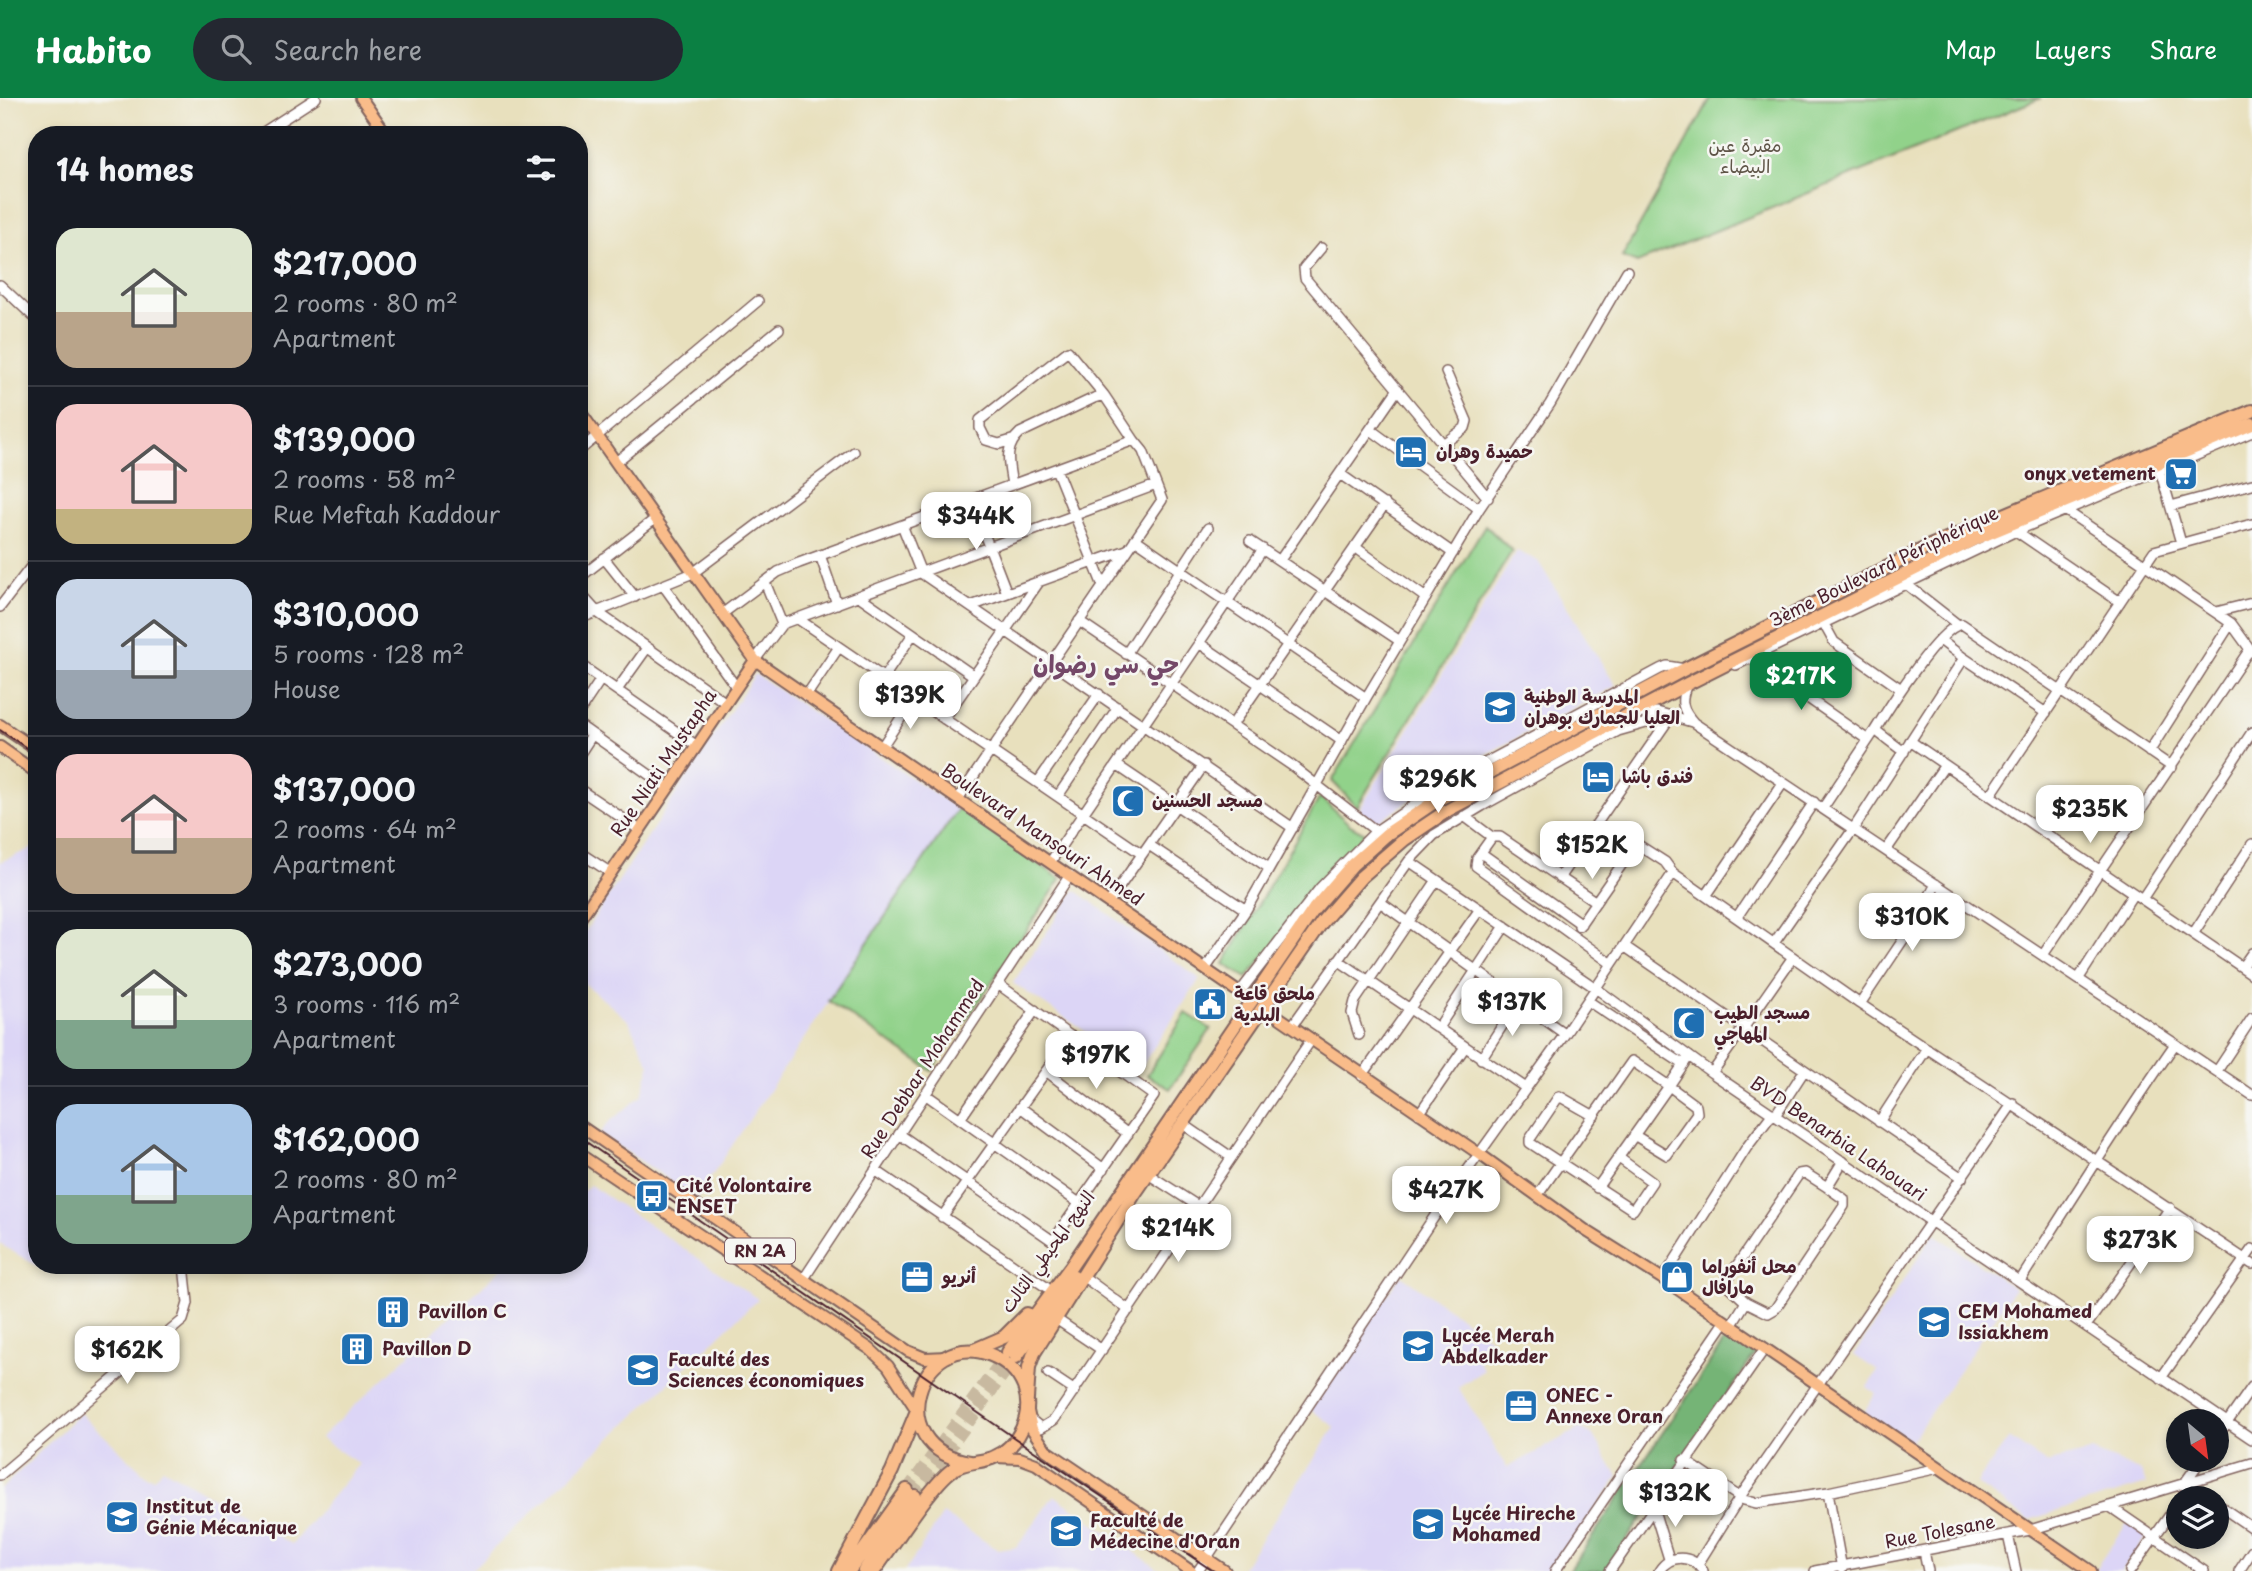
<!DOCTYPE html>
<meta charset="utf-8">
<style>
body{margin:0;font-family:"Playpen Sans","Playpen Sans Arabic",sans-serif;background:#242831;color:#f1f3f6;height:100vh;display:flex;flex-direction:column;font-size:26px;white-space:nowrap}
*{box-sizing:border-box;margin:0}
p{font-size:23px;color:#9ea1a6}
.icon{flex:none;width:38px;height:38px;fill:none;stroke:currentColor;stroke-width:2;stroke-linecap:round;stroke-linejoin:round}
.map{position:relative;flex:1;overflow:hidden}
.side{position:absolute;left:28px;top:28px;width:560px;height:1148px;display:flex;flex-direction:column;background:#171b24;border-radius:28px;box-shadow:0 4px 10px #0003}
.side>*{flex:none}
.needle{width:46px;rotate:151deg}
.controls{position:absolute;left:2166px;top:1311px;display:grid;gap:14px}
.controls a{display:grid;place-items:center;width:63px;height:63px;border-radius:50%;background:#171b24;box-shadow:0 4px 10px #0003;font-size:35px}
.price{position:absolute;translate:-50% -60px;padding:0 16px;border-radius:14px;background:#fff;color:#222;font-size:23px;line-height:46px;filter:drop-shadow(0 2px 4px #0008)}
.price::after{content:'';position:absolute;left:50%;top:42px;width:21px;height:16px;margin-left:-10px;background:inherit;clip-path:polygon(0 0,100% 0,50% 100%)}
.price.selected{background:#0b8043;color:#fff}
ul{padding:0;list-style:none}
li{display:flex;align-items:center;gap:21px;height:175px;padding:0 28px}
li+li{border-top:2px solid #363941}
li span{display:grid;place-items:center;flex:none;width:196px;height:140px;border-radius:21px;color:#555}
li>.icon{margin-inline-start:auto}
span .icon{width:84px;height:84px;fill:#fffc;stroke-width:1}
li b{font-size:30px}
h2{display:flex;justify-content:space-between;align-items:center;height:84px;padding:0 28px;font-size:30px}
header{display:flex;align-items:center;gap:42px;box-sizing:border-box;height:98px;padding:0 35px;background:#0b8043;color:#fff}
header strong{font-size:33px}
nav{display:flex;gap:38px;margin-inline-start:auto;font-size:24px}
.search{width:490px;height:63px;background:#242831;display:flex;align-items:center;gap:18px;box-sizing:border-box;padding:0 24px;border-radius:38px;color:#9ea1a6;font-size:26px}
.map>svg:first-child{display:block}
.built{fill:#dcd5f6}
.green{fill:#91d28a;stroke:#6e785a;stroke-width:2}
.forest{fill:#74b476;stroke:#5f6a50;stroke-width:2}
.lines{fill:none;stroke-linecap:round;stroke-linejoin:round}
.highway-tunnel{stroke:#c8b9a0;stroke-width:12;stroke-dasharray:12 6;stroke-linecap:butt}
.minor-casing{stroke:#81635e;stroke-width:12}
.major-casing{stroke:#81635e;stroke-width:14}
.highway-casing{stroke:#81635e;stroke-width:16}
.minor{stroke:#fff;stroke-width:9}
.major{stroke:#f9bc8a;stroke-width:10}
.highway{stroke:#f9bc8a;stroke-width:12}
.tram{stroke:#4a1f2b;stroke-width:2}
.labels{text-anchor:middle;stroke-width:5;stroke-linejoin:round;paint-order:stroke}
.shield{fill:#f6f6f2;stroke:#7e6067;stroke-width:2}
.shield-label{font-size:16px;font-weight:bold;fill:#4a1f2b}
.park-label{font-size:18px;fill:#5f5548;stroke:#f6f6f2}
.poi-label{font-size:18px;font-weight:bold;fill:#4a1f2b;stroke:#f6f6f2;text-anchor:start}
.street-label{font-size:18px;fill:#4a1f2b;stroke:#f6f6f2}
.district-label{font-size:24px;font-weight:bold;fill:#744868;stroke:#f6f6f2}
</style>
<header>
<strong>Habito</strong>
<div class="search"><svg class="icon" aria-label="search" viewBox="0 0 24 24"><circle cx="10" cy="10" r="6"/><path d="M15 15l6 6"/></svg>Search here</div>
<nav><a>Map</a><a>Layers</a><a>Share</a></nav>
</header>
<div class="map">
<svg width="2252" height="1473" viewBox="0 0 2252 1473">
<rect width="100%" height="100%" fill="#f6f6f2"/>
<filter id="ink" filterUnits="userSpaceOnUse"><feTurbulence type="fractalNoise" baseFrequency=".0143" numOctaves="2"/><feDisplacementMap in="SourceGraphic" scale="14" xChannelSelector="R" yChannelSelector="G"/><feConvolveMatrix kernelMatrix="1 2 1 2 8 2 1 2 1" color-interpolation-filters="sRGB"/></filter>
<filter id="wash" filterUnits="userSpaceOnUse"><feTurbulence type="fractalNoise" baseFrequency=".00686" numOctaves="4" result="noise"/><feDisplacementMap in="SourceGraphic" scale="28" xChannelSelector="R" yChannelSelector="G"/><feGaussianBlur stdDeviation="1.57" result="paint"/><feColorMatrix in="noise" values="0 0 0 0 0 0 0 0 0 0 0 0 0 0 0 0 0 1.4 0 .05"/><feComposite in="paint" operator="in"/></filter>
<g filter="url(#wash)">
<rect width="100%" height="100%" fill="#e8e0bd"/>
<path class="built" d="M1517 453 1538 463 1616 588 1456 672 1377 724 1358 714Z
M755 576 958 711 697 1100 600 1036 607 1026 642 997 650 967 629 923 579 881V843Z
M37 748V1167H55L49 1175 0 1146V764Z
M1075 792 1200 881 1140 970 1013 885Z
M590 1087 758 1201 470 1473H0V1392L80 1315 148 1379 154 1380 163 1370 292 1446 359 1366 320 1340 505 1167H579V1097Z
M1934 1136 2015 1190 1908 1348 1862 1318 1876 1295 1867 1289 1878 1273 1854 1257Z
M1401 1177 1493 1242 1474 1255 1484 1272 1458 1289 1507 1370 1580 1330 1592 1336 1618 1379 1553 1473H1240L1335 1329 1310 1311Z
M2009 1340 2046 1365 2092 1353 2141 1373 2146 1386 2029 1422 1976 1386Z
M1054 1397 1161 1473H905L943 1416 998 1452 1017 1449Z
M2128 1424 2148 1437 2122 1473H2098L2095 1471Z"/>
<path class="green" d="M1711 0H2041L1637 165 1622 159Z
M1485 427 1512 453 1357 709 1332 683Z
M1320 699 1350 727 1365 735 1247 880 1224 866Z
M958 711 1061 781 932 973 828 903Z
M1186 915 1211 931 1170 991 1147 977Z"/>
<path class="forest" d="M1730 1235 1756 1255 1605 1473H1569Z"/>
</g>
<g filter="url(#ink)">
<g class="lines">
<path class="highway-tunnel" d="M907 1392 1008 1254
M915 1398 1014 1262"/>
<g class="minor-casing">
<path id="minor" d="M259 37 316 0
M1321 150 1304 170 1305 180 1488 400
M0 187 37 222
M1371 332 1479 411
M1012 342 999 346 986 342 980 330V322L1068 253 1104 297
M1443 346 1465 330 1467 323 1446 274
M579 353 758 203
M616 364 779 231
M1056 371 1103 488
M2160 372 2181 445
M1340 376 1453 455
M1012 387C1009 367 1003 350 1020 335L1094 300 1104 297 1134 342
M971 402 1007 495
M2171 408 2252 386
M2062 410 2231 525 2252 554
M902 427 921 475 1293 730
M2016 433 2120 504
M1135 441 1366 600
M1250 443 1400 543
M1355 449 1426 500
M820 457 837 506
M604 460 635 499
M1280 462 1398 291
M579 480 655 421
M765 484 782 526
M1906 486 1957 526
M663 487 736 589
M579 494 597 514 726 605
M859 498 974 578
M971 508 1127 452
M0 509 37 461
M2216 514 2252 505
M722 516 778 474 799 465 1134 342 1143 353 1162 402 958 701
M579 521 693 475 854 354
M798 521 1142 756
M1079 523 1291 667 1376 733
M1824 526 1834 544 1901 591
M1940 542 1964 560
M1199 545 1342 643
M1126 556 1208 430
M1752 561 1868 642
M755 562 782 526 1156 387
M579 566 697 648
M1736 567 2016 433 2252 334
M884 579 913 536
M1687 586C1680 602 1681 611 1694 625L2252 997
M617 592 647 550
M806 598 839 549
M579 614 601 581
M1634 616 1657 614 1692 624
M944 621 1039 484
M579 627 668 690
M1232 627 1385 406
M1875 632C1888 611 1940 528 1962 526L2172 669
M1910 643 2252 876
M881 650 914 600
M2149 654 2231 525
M579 657 592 637
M1118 668 1269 770
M1038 684 1099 596
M579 691 640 732
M1058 698 1118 609
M1990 698 2154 453 2252 426
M1823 710 1875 632 1904 654
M1464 718 1492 739 1477 760 1476 768 1612 866
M1612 730 1665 764 1673 775 1860 906 2252 1166
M1492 739H1500L1596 804
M1149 747 1246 812
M1887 751 1945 667
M579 754 611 775
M1481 755 1581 826
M1051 763 1263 451
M1409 763 1597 891 1712 975 2252 1341
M1559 780 1671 618
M1706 798 1783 685
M2142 801 2252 634
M1109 804 1204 667
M1380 804 1565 936
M1737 819 1814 704
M1579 828 1636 746
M2193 836 2252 746
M1774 845 1854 730 1964 560 2046 615
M1624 848 1962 1080
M2043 857 2250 551
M1338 862 1526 990
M2242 869 2252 855
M1206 870 1246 812 1366 600 1479 411 1550 306 1627 173
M2079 880 2133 796
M1240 894 1320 790 1376 733 1442 688 1660 571 1667 568 1685 571
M1588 903 1683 966
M1860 906 1917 821 1936 786
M1292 928 1409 763 1434 737 1482 708 1618 633 1671 618
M1438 930 1505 828
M1359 937 1352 915 1355 903 1437 782
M1481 961 1518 903
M1046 973 1128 1036
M2217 973 2252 920
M1712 975 1793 859
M1362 978 1480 811
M925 996 1079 1105
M1020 1009 1104 1071
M1419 1016 1465 949
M1776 1016 1804 973
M1594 1018 1559 998 1530 1041V1045L1633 1112 1652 1084 1619 1060
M960 1021 1035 912
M1879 1024 1927 950
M1183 1026 1231 1059
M899 1036 1053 1143 1154 998 998 886
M875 1072 1046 1189
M1148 1076 1198 1108
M1597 1090 1669 988 1696 1008 1697 1015 1667 1057 1634 1037
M1537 1098 1632 963 1669 988 1689 958
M942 1119 1071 938
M1084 1179 1129 1212
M1663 1181 1747 1049 1773 1015
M803 1182 1070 777
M2020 1183C2071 1103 2121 1023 2175 946
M1746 1204 1768 1215 1775 1211 1844 1108V1101L1827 1089
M1056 1221 1102 1252
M1731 1228 1746 1204 1725 1185 1727 1182 1799 1076 1805 1075 1827 1089 1843 1063
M2086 1228 2170 1110
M1048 1275 1075 1293
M2161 1280 2252 1151
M1030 1321 1041 1330 1054 1322 1311 942
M2217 1339 2252 1289
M1684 1362 1744 1402 1756 1405 1828 1394 1939 1370
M0 1377 183 1222 188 1205 184 1167
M2190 1388 2208 1400
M1828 1394 1842 1471
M2182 1400 2190 1388 2186 1383 2201 1362
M2217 1406 2252 1430
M2109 1408 2204 1473
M1653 1409 1669 1461
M2008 1437 2016 1473
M1924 1453 1928 1473
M1698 1466 1740 1399 2013 1005
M1198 1473 1434 1119 1565 936 1673 775
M1555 1473 1725 1224
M1610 1473 1765 1250
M1659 1473C1670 1456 1691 1456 1703 1473
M1815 1473 2030 1432 2252 1365
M2130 1473 2179 1404
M2239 1473 2252 1453"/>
</g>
<g class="major-casing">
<path id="major" d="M361 0 387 37
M579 312 755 562 1250 902
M0 627 37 652
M0 649 37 675
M579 822 755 562
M1264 909 1478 1055 1585 1132 1663 1181 2091 1473
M579 1027 908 1253 925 1260 947 1259
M579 1056 870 1251 888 1268 916 1311
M1028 1313 1032 1331 1046 1352 1225 1473
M994 1359 1020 1360 1036 1366 1191 1473"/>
</g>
<g class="highway-casing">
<path id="highway" d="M974 1252 1004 1239 1027 1216
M1008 1254 1072 1167 1314 811 1352 767 1387 736 1436 703 1685 571 1930 448 2252 313
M1016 1259 1074 1179
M1027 1301 1029 1269 1034 1255 1135 1095 1322 824 1361 779 1405 741 1448 712 1687 586 1977 440 2252 326
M839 1473 892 1373 916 1315
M849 1473 907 1392
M864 1473 915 1398
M874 1473C892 1449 931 1387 952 1372 964 1363 979 1365 992 1360 1019 1349 1034 1317 1024 1289 1018 1274 1006 1263 991 1257 919 1228 879 1350 970 1364"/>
</g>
<use href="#minor" class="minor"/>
<use href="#major" class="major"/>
<use href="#highway" class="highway"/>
<path class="tram" d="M0 632 37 657
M579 1039 1016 1341 1213 1473"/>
</g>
</g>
<defs>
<g id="hotel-square" transform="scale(1.75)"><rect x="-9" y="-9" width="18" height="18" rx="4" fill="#1f6fb2" stroke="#f6f6f2"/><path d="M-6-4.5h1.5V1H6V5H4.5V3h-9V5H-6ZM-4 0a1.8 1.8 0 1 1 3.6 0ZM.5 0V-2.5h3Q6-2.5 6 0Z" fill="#fff"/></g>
<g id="supermarket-square" transform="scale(1.75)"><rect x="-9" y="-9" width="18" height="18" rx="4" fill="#1f6fb2" stroke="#f6f6f2"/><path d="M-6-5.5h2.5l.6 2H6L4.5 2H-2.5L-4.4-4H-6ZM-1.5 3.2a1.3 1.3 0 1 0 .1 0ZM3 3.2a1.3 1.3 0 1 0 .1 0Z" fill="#fff"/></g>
<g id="university-square" transform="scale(1.75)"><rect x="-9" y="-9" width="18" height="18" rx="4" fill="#1f6fb2" stroke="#f6f6f2"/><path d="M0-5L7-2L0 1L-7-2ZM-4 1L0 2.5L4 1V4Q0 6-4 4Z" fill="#fff"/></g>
<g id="mosque-square" transform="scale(1.75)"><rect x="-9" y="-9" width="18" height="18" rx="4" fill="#1f6fb2" stroke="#f6f6f2"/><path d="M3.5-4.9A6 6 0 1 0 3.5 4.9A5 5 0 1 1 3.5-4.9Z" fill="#fff"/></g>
<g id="civic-square" transform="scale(1.75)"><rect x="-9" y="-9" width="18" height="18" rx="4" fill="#1f6fb2" stroke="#f6f6f2"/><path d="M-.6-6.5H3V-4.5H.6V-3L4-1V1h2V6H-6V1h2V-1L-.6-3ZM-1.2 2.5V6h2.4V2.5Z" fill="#fff"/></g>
<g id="bus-square" transform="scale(1.75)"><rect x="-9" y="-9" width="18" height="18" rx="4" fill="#1f6fb2" stroke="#f6f6f2"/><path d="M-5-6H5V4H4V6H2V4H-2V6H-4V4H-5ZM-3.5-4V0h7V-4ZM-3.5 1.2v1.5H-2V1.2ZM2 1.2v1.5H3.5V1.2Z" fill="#fff"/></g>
<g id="office-square" transform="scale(1.75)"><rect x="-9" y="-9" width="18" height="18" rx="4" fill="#1f6fb2" stroke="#f6f6f2"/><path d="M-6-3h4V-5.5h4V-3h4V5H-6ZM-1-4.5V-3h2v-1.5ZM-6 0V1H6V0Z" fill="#fff"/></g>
<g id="shop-square" transform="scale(1.75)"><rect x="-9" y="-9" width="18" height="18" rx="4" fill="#1f6fb2" stroke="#f6f6f2"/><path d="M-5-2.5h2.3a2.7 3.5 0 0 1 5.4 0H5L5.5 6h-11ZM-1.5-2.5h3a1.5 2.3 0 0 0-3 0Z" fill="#fff"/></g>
<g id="building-square" transform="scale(1.75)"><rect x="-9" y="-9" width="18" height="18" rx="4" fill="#1f6fb2" stroke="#f6f6f2"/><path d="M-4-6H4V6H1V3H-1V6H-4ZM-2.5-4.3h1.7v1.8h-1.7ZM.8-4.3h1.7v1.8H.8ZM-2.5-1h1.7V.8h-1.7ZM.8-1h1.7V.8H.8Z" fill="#fff"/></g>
<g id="school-square" transform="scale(1.75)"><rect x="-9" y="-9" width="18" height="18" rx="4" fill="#1f6fb2" stroke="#f6f6f2"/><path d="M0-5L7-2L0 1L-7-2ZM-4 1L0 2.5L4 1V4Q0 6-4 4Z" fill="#fff"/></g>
</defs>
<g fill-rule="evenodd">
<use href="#hotel-square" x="1411" y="354"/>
<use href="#supermarket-square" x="2181" y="376"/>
<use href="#university-square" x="1500" y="609"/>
<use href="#hotel-square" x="1598" y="679"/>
<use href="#mosque-square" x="1128" y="703"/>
<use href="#civic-square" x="1210" y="906"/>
<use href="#mosque-square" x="1689" y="925"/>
<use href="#bus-square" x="652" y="1098"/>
<use href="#office-square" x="917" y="1179"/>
<use href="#shop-square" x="1677" y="1179"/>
<use href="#building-square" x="393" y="1214"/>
<use href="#school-square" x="1934" y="1224"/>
<use href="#school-square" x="1418" y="1248"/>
<use href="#building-square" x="357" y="1251"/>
<use href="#university-square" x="643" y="1272"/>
<use href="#office-square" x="1521" y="1308"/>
<use href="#university-square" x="122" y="1419"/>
<use href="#school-square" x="1428" y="1426"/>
<use href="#university-square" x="1066" y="1433"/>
</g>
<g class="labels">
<rect class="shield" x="725" y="1140.5" width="70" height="25" rx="5"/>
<g class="shield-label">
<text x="760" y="1159">RN 2A</text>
</g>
<g class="park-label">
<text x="1745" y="54">مقبرة عين<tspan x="1745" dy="21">البيضاء</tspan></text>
</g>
<g class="poi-label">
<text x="1436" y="360">حميدة وهران</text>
<text x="2156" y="382" text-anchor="end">onyx vetement</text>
<text x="1524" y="605">المدرسة الوطنية<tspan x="1524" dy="21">العليا للجمارك بوهران</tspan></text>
<text x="1622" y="685">فندق باشا</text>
<text x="1152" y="709">مسجد الحسنين</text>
<text x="1234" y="902">ملحق قاعة<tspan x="1234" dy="21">البلدية</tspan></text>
<text x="1714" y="921">مسجد الطيب<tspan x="1714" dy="21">المهاجي</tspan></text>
<text x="676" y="1094">Cité Volontaire<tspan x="676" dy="21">ENSET</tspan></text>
<text x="1702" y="1175">محل أنفوراما<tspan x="1702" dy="21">مارافال</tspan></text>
<text x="942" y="1185">أنريو</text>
<text x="418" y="1220">Pavillon C</text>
<text x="1958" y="1220">CEM Mohamed<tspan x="1958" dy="21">Issiakhem</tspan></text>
<text x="1442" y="1244">Lycée Merah<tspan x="1442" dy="21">Abdelkader</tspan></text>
<text x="382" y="1257">Pavillon D</text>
<text x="668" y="1268">Faculté des<tspan x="668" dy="21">Sciences économiques</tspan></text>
<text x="1546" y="1304">ONEC -<tspan x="1546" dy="21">Annexe Oran</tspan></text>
<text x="146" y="1415">Institut de<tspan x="146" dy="21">Génie Mécanique</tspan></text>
<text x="1452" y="1422">Lycée Hireche<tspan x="1452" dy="21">Mohamed</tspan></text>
<text x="1090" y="1429">Faculté de<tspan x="1090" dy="21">Médecine d'Oran</tspan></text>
</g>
<g class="street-label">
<text transform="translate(1884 469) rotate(-26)" y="6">3ème Boulevard Périphérique</text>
<text transform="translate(664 665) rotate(-56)" y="6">Rue Niati Mustapha</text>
<text transform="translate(1042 737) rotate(34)" y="6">Boulevard Mansouri Ahmed</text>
<text transform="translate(923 971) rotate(-57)" y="6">Rue Debbar Mohammed</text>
<text transform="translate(1838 1041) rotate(34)" y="6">BVD Benarbia Lahouari</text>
<text transform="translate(1048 1154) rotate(-54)" y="6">النهج المحيطي الثالث</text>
<text transform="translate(1940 1434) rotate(-11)" y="6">Rue Tolesane</text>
</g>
<g class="district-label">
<text x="1106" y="575">حي سي رضوان</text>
</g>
</g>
</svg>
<div class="controls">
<a><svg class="needle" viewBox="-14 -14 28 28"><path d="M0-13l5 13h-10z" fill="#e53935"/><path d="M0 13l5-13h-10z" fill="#9ea1a6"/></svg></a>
<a><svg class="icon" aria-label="layers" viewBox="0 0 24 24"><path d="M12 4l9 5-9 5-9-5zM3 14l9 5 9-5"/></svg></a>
</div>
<b class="price" style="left:976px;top:454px">$344K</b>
<b class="price selected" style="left:1801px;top:614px">$217K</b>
<b class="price" style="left:910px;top:633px">$139K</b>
<b class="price" style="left:1438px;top:717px">$296K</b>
<b class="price" style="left:2090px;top:747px">$235K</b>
<b class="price" style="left:1592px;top:783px">$152K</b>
<b class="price" style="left:1912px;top:855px">$310K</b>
<b class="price" style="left:1512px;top:940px">$137K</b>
<b class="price" style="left:1096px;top:993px">$197K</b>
<b class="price" style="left:1446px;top:1128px">$427K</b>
<b class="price" style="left:1178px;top:1166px">$214K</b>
<b class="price" style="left:2140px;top:1178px">$273K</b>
<b class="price" style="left:127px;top:1288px">$162K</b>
<b class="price" style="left:1675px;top:1431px">$132K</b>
<section class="side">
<h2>14 homes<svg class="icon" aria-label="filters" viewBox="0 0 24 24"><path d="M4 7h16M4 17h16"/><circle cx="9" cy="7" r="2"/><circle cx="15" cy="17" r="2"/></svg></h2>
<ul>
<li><span style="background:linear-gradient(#dfe7d0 60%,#b9a48a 0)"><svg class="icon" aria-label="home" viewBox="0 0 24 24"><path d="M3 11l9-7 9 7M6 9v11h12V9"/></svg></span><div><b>$217,000</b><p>2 rooms · 80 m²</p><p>Apartment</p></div></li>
<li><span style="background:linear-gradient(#f6c9c9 75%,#c2b280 0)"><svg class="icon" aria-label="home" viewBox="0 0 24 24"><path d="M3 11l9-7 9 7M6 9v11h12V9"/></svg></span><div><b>$139,000</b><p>2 rooms · 58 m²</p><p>Rue Meftah Kaddour</p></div></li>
<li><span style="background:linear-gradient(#c9d6e8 65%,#9aa5b1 0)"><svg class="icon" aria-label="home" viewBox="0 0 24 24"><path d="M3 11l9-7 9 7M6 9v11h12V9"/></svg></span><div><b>$310,000</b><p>5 rooms · 128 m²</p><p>House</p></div></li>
<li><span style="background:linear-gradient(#f6c9c9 60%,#b9a48a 0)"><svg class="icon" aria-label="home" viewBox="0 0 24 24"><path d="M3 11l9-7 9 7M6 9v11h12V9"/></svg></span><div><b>$137,000</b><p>2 rooms · 64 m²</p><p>Apartment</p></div></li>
<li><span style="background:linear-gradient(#dfe7d0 65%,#7fa58c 0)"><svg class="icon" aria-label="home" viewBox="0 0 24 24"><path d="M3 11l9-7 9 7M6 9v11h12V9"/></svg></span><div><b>$273,000</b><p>3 rooms · 116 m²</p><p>Apartment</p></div></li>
<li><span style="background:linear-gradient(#a9c7e8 65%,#7fa58c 0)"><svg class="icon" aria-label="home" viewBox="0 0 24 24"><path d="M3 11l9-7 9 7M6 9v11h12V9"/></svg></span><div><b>$162,000</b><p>2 rooms · 80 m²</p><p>Apartment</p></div></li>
</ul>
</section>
</div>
